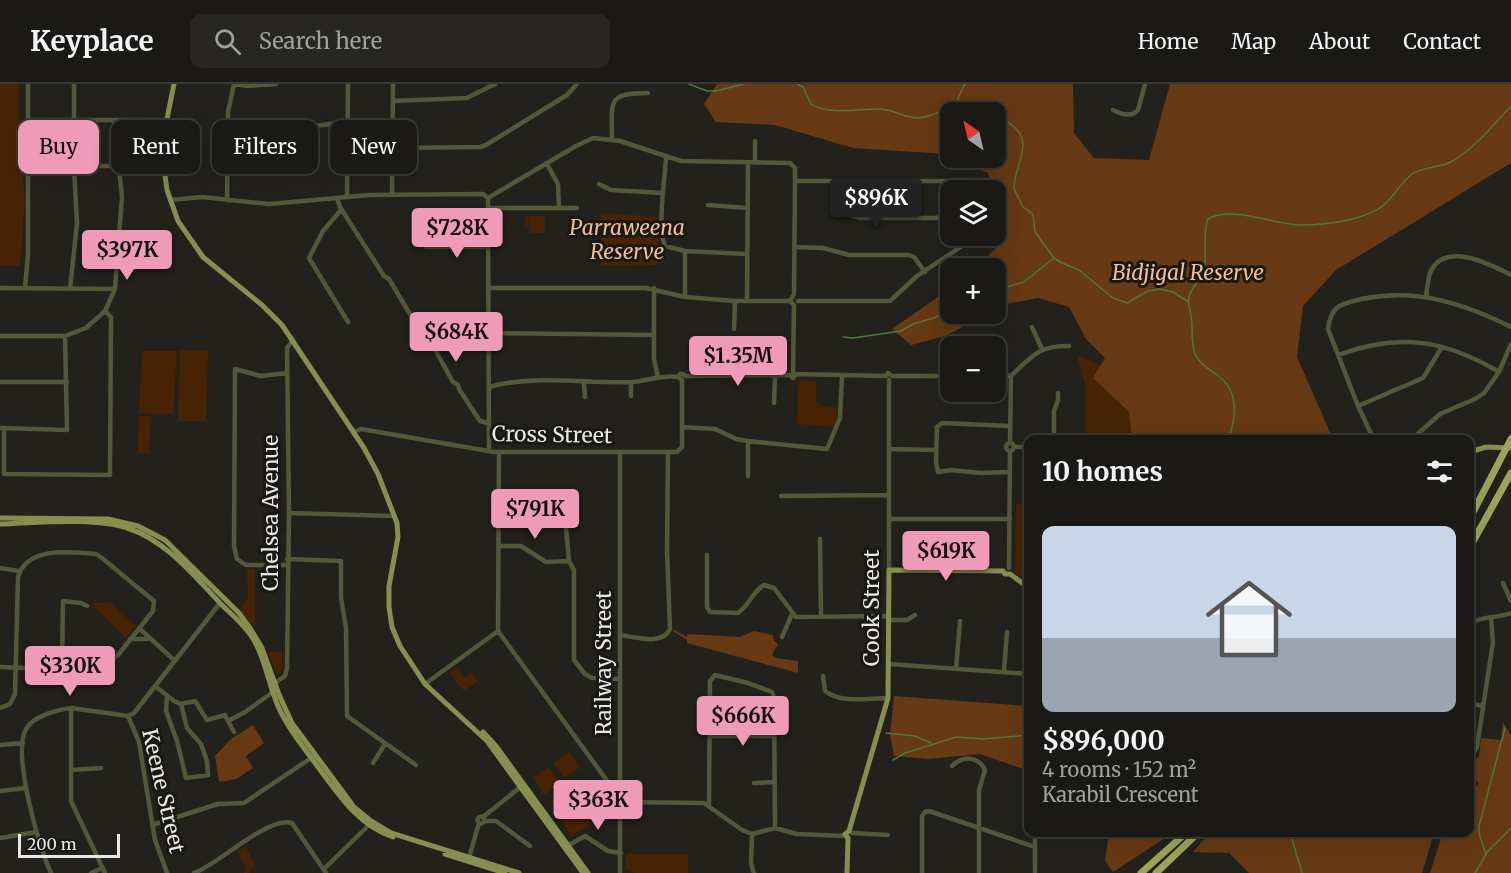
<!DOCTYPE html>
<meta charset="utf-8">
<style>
body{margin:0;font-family:Merriweather,serif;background:#272622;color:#f1f3f6;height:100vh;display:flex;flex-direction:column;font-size:22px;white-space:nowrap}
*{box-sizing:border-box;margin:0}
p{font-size:20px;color:#9fa0a0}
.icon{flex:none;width:33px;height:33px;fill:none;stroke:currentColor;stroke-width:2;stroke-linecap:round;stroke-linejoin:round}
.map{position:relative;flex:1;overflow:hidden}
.side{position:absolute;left:1024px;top:351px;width:450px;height:402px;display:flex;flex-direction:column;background:#1a1915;border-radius:12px;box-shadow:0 6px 24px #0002,0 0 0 2px #383834}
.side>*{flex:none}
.hud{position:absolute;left:18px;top:36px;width:570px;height:54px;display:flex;gap:12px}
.needle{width:39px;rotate:326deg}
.buttons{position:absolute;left:940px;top:18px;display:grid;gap:12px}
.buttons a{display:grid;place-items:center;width:66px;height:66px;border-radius:12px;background:#1a1915;box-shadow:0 6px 24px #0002,0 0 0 2px #383834;font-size:30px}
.scale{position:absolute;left:18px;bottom:15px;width:102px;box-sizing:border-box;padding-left:6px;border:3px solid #e9e8e4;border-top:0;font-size:16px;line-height:21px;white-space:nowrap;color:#e9e8e4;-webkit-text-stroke:4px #191813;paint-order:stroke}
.price{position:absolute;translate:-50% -51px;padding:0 14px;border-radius:6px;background:#ef9ab8;color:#111;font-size:20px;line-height:39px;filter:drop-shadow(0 2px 3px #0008)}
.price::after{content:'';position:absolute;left:50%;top:36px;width:18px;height:14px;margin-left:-9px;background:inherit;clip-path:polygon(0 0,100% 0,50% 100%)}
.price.on{background:#222;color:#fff}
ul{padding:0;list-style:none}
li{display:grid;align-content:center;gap:12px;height:318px;padding:0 18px}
li span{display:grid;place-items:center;height:186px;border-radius:12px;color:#555}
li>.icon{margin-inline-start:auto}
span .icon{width:108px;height:108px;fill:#fffc;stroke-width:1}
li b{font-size:26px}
h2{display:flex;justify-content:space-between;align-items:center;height:72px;padding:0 18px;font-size:26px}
.pill{padding:0 21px;border-radius:12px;background:#1a1915;box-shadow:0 6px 24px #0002,0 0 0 2px #383834;font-size:21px;line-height:54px}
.pill.on{background:#ef9ab8;color:#111}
header{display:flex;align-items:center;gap:36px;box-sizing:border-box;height:84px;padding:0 30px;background:#1a1915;border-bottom:2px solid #383834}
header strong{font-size:28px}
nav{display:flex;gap:33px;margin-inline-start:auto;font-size:21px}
.search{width:420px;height:54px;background:#272622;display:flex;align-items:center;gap:15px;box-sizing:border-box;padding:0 21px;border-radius:12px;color:#9fa0a0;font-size:22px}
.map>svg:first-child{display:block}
.green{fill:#472303}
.forest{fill:#673914}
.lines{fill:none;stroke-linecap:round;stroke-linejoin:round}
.stream{stroke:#51793a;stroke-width:1.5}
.minor{stroke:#54583b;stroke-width:4.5}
.major{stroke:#868f50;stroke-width:5}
.highway{stroke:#9aa558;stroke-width:7}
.labels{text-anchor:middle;stroke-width:6;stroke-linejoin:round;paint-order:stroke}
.park-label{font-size:21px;font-style:italic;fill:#f3bd98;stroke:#191813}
.street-label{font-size:21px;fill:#e9e8e4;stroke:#191813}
</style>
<header>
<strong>Keyplace</strong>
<div class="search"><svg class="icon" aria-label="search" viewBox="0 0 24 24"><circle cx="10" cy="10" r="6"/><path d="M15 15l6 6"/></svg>Search here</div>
<nav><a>Home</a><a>Map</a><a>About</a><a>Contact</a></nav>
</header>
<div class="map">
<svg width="1511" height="789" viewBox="0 0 1511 789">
<rect width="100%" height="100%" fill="#23211c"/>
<path class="green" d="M0 0H19V58L25 114 20 182H0Z
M601 129 658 133 659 181 601 182Z
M525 132H528L529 139V132H545V149H530L531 140 529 139V143H525Z
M180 266H208L206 337H178Z
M142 267H177L173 330 139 329Z
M1077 270 1106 284 1146 355H1085V300Z
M798 297H816V318L822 322 839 324 835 343 797 340Z
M139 332H150L149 369H138Z
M1029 419V498L1015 489 1016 420Z
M247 485H255V544L240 526 248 513Z
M94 519H111L136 542 126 554 94 523Z
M268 568H282V586L279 590 275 588Z
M458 584 465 593 472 588 478 597 464 607 450 589Z
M569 668 580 683 564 694 553 679Z
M549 683 561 699 544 711 533 694Z
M565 706 592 739 572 752 559 735 562 732 550 717Z
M246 762 255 782 248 789H244L245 781 238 767Z
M626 770H688V789H633L626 784Z"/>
<path class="forest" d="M717 0H1073L1074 49 1094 74 1149 76 1170 0H1511V79L1336 186 1303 222 1297 273 1333 355H1132L1129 328 1093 294 1105 274 1086 255 1069 223 1038 214 1006 220 996 226V184H976L1002 158 996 125V106H992L988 89 953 74H996V28H951V73L945 70 853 64 775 41 716 38 704 20Z
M951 204V230H988L945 252 911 261 892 245Z
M673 545 687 553V550L740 553 754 547 773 551 774 557 778 560 772 571 776 574 798 577V589L687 559V556L673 547Z
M894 612 1029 622V687L980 670 928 675 894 672 890 651Z
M1503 638 1511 652V789H1430L1441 754V749L1470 748V710L1479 699 1470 691V683L1479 672 1481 654 1501 656Z
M253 641 264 659 246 672 253 684 236 695 219 698 215 672 231 655Z
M1109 748H1173V749L1113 788 1105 777Z
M1431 749 1432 756 1422 789H1249L1229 769 1193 768 1208 751 1203 749Z"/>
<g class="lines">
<path class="stream" d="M689 0 707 7H716L744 0
M797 0 803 3 811 20C828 32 861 24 881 25 894 26 905 34 918 34 933 33 944 24 959 23
M965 0 958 14 959 23 965 27 975 28
M996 33C1002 35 1008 38 1013 42 1035 59 1013 84 1014 105L1023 123 1033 130 1035 148 1054 174 1062 179 1079 186 1113 214 1127 219 1148 207 1160 205 1173 208 1187 217
M996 206 1024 198 1054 174
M843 253 853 254 901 247 913 240 934 234 951 224
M1228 356C1237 332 1239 306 1216 290 1207 284 1197 278 1194 267 1191 255 1193 243 1191 231 1190 224 1187 219 1189 213 1192 201 1204 194 1205 180 1206 168 1203 145 1208 135 1233 121 1274 141 1302 141 1326 141 1367 136 1385 120 1394 112 1403 96 1412 90 1423 83 1439 84 1451 78 1473 66 1494 40 1511 22
M886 649 915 652 931 659
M893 676 905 669 956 653 984 655 1029 651
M1290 748 1302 789
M1486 770 1479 749V742L1505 644
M1475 789 1488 767 1511 744"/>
<path class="minor" d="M74 0V35
M234 0 248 2 276 0
M393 17 467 14 495 0
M1113 26C1121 30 1131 34 1138 26L1145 0
M28 36H167
M269 48V78
M228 52 348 38
M612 55C612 18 606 9 648 9
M755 57V78
M393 64 480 63 486 61 567 11 577 0
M306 69 307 44
M666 73C665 95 657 143 665 162L685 167 747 170
M547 80 558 100 559 123
M795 97H952L958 100 964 106
M836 97C839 114 840 130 859 134H937L951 126
M599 100 611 106 663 109
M392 110 393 0
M347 112 348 0
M337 114 340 123 384 192 389 195 429 262 434 264 453 298 458 301 459 305 480 337 488 339
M488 114 576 62 593 54 620 57 681 77 790 79 795 84V97L794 210 790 217 794 221 793 288
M488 114 489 367
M170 116 202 113 269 120 370 111 483 110 488 114
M227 116 228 28 234 0
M708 121 747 124
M488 124H577
M341 126 323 147 309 174 348 238
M426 163H488
M795 163 823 164 849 171H909L914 173 925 188
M0 204 115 205
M25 204 28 170V0
M488 204H646L685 213 735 217H790
M654 204V275L658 294
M70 205 77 139 74 85 78 82H119
M685 213V167
M1426 213C1427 205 1428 196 1430 189 1444 156 1490 180 1511 191
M747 216 748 78
M798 217H890L917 192 971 156 973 152
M1032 243 1042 265
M734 245 735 217
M488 249 653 251
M0 252H65L86 244 105 227 115 205 122 113 114 36
M697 259 700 267 701 292
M981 262 986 259
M1338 271C1398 249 1444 255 1499 288
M287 289 261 292 235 285 234 462 237 475 246 481H287
M796 290 886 292 888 289 892 292H951
M996 290 1011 292
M889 296V486
M0 298H67
M584 298 585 313
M631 298V312
M489 303C535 290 585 300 632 298 647 297 664 290 678 293
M774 319 775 292
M1358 322 1423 294 1442 263
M682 343 715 345 736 355 748 357 827 365 840 334 842 292
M0 344 67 346 65 252
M4 344V390L110 391 111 233 105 227
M353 348 361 345 494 368H677L682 363V296L678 293 680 290H683L685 292 790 291 793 294 796 290
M1054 356V327L1058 316V309
M1374 356 1358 322 1328 245C1331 221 1341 220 1362 215 1416 204 1463 219 1511 243
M1411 356 1440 330 1475 315 1484 309 1499 288 1511 260
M1006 363a4 4 0 1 1 8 0a4 4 0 1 1-8 0Z
M1010 359 1011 292C1031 273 1039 261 1069 262
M1014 363H1029
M889 365 936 366
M499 368 498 547 608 698 613 703 620 704
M1009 388 981 389 951 386 938 388 936 378 937 343 942 339 1010 342
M748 392V357
M781 412 889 411
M569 419 565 432 569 477 574 486V576L585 590 592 594 620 595
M289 429 394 432
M548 432H565
M889 435H1010
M820 455 821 532
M499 462H521L546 478 569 477
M707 471V523L710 528 738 529C749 522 752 508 764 501L774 504 796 533 889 532
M287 475 341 477V514L346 544 347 632 416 681
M0 484 19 487
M1009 484 1010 367
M1503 499 1511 517
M889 536H907L915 531
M1470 539C1483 532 1497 534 1511 529
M139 544 175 577
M620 551C636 553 662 562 670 545L667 467 668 368
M782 553 792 530
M130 555H148
M62 577 63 517 81 519 87 522
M889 580 1029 590
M0 583 26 584 62 577 99 580 109 578 118 571 153 527 154 517 102 474 96 470C70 468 27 462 18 493L15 610 10 620 0 624
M956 585 960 537
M1004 587 1007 548
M823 592 825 607C841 620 869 614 888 614
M275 599 285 592 287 584 289 429 287 264 293 256
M425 600 498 547
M155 602 174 617 181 620 195 617 207 636 225 631 228 637 245 628 273 608
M167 612 166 627 177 657 186 694 208 691 207 677 201 660 187 644 181 620
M1470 619 1482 622
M128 632 139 658 155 756 167 789
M228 637 234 648
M710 652H774
M0 661 23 659
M1470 675 1477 663 1493 558 1491 534
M373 679 385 660
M952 682C962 672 978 671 985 686L979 706V789
M71 686 101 684
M754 699 775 698
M0 707 26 704
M620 718 704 719 742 746 752 750 775 744 797 750 845 752
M709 721 710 597 715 591 748 599 772 608 774 613 775 744
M477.5 736a3.5 3.5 0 1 1 7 0a3.5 3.5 0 1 1-7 0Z
M483 733 523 701
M484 737H496L530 762
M152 741 218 720 244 719 314 672
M1035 748V789
M852 749 888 751
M752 750 751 780 754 789
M0 754 36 748
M569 761 585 752 608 767 621 769
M468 777 479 739
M324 785 369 741
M51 789C39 764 12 670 26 645 33 632 57 626 71 624
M91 789 102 784
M105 789 71 717V624L128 632 134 629 220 519
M194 789C218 781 269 731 292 739L326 789
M620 789V368
M922 789V732L925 728 929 727 1035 763"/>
<path class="major" d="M174 0 165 45 163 77 167 106 178 137 203 173 262 221 282 241 364 364 378 390 397 439 398 453 389 502V523L392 543 400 562 425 600 487 657 583 789
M1470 368 1486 363 1511 364
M0 434 108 435 138 442 165 456 239 529 250 544 262 564 280 613 292 639 354 723 371 737 391 749 519 789
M0 440C36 439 94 433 127 444 166 456 194 492 222 521 233 532 247 543 255 558 266 578 269 602 278 622 287 643 302 661 315 679 337 708 357 741 393 753
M483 648 496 662 588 789
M445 770 505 789
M847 789 848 754 845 750 849 747 888 614 889 486 1003 487 1005 490H1010L1029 504"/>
<path class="highway" d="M1470 434 1511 355
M1470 463 1511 389
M1141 789 1187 748
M1156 789 1199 748"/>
</g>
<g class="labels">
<g class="park-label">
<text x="627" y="151">Parraweena<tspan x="627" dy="24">Reserve</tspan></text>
<text x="1188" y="196">Bidjigal Reserve</text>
</g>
<g class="street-label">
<text transform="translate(552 351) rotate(1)" y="7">Cross Street</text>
<text transform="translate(271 429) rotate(-90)" y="7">Chelsea Avenue</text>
<text transform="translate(872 524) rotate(-90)" y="7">Cook Street</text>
<text transform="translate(604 579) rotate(-90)" y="7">Railway Street</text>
<text transform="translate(163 707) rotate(77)" y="7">Keene Street</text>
</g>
</g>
</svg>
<div class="buttons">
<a><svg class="needle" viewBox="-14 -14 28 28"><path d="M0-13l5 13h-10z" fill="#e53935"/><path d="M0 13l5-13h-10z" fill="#9fa0a0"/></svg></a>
<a><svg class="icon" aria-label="layers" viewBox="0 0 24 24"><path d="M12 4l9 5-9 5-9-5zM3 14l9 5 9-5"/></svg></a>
<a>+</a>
<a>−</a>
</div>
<div class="scale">200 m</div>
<b class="price on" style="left:876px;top:145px">$896K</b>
<b class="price" style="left:457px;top:175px">$728K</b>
<b class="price" style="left:127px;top:197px">$397K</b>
<b class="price" style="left:456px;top:279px">$684K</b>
<b class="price" style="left:738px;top:303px">$1.35M</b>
<b class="price" style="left:535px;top:456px">$791K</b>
<b class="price" style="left:946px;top:498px">$619K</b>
<b class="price" style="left:70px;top:613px">$330K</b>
<b class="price" style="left:743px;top:663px">$666K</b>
<b class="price" style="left:598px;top:747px">$363K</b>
<div class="hud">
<a class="pill on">Buy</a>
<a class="pill">Rent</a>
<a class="pill">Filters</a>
<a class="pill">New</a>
</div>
<section class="side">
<h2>10 homes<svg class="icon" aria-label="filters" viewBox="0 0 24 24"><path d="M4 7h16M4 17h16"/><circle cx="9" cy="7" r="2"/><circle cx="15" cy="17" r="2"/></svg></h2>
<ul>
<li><span style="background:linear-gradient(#c9d6e8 60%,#9aa5b1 0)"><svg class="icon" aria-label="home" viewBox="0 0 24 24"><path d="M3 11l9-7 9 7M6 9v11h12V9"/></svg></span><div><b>$896,000</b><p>4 rooms · 152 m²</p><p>Karabil Crescent</p></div></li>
</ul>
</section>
</div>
